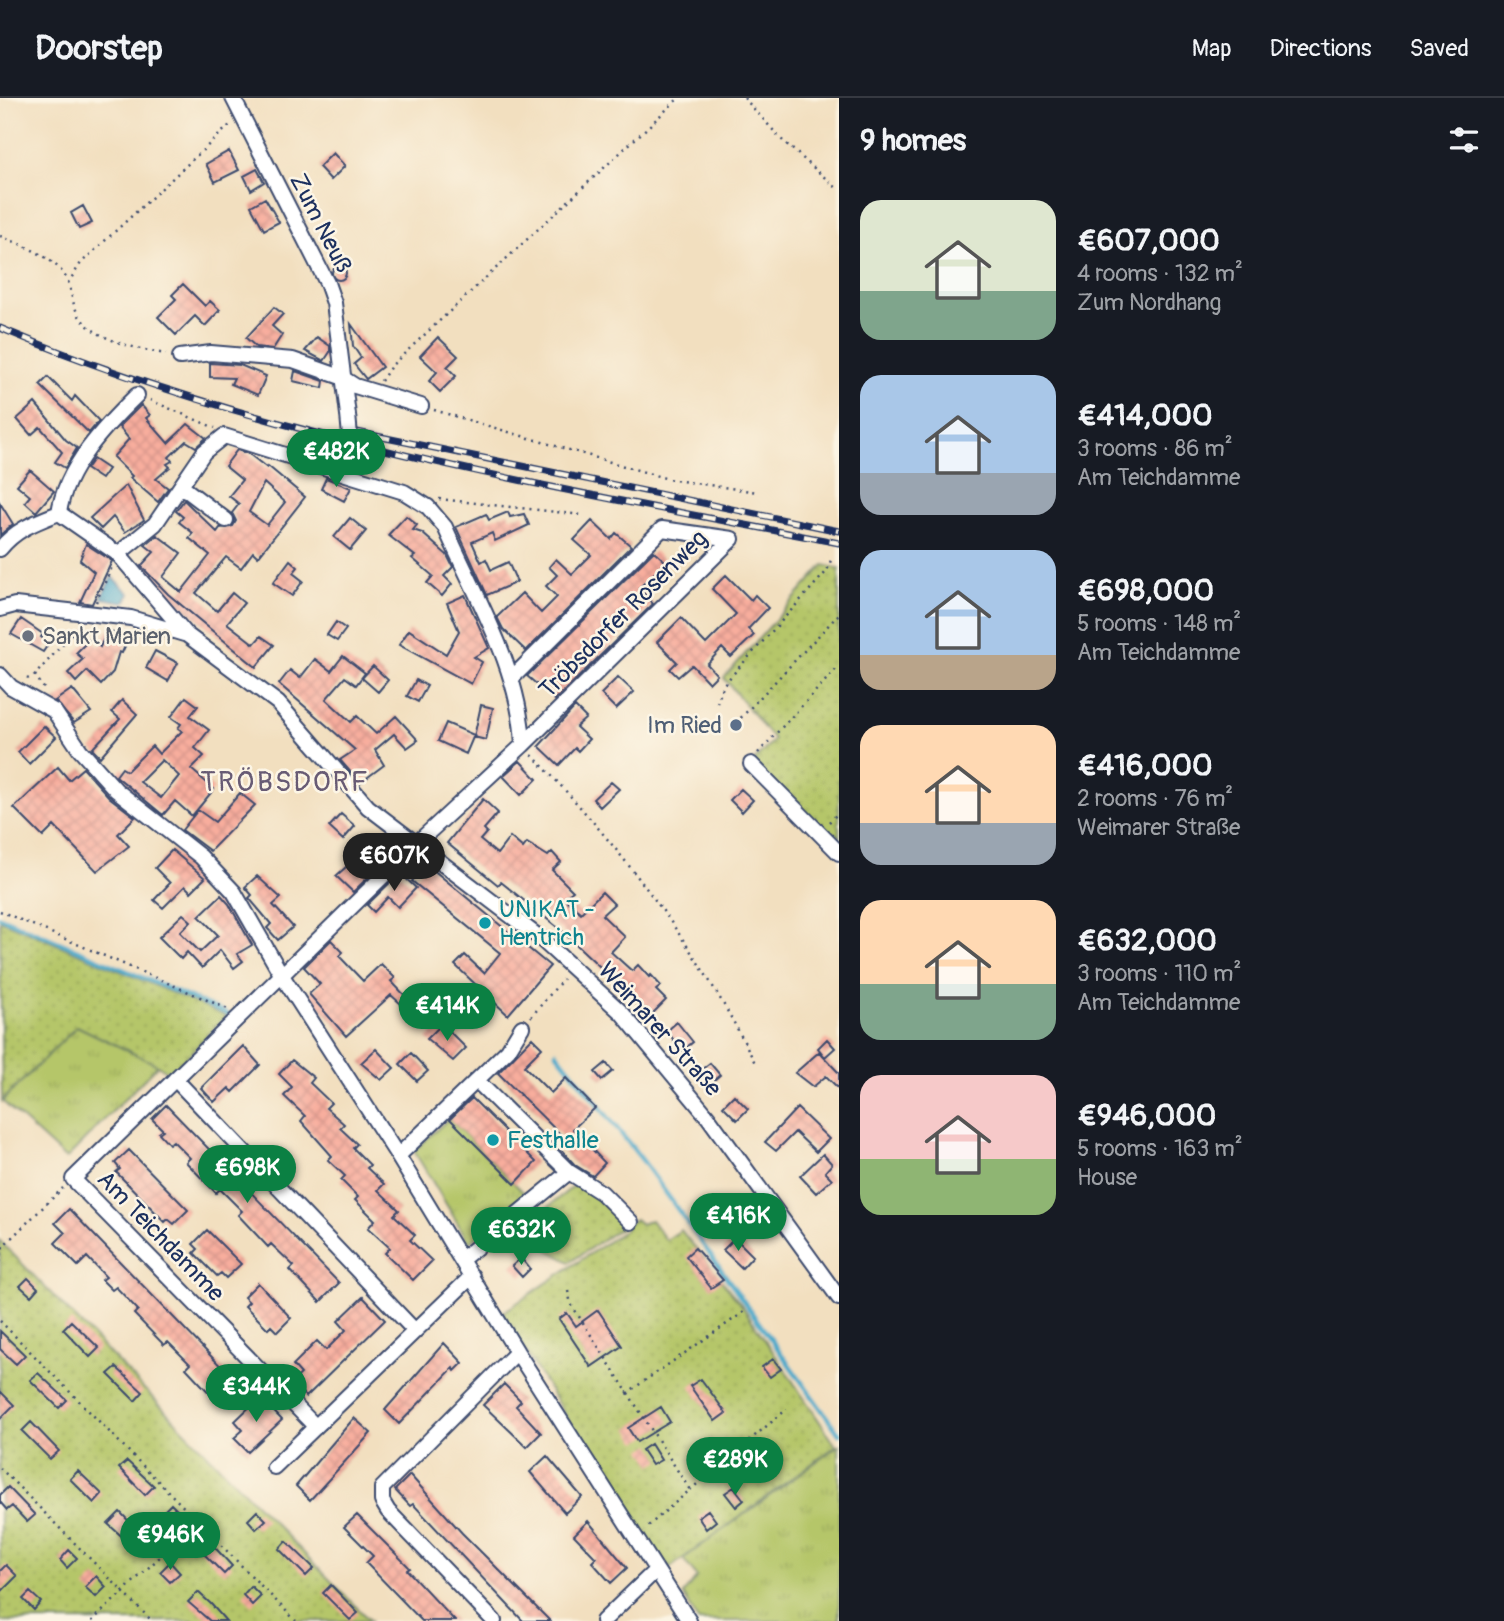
<!DOCTYPE html>
<meta charset="utf-8">
<style>
body{margin:0;font-family:Pangolin,sans-serif;background:#20242c;color:#f1f3f6;height:100vh;display:flex;flex-direction:column;font-size:26px;white-space:nowrap}
*{box-sizing:border-box;margin:0}
p{font-size:23px;color:#9ea1a6}
.icon{flex:none;width:38px;height:38px;fill:none;stroke:currentColor;stroke-width:2;stroke-linecap:round;stroke-linejoin:round}
.map{position:relative;flex:1;overflow:hidden}
.sheet{display:flex;flex-direction:column;background:#171b24;width:665px}
.sheet>*{flex:none}
.price{position:absolute;translate:-50% -60px;padding:0 16px;border-radius:24px;background:#0b8043;color:#fff;font-size:23px;line-height:46px;filter:drop-shadow(0 2px 4px #0008)}
.price::after{content:'';position:absolute;left:50%;top:42px;width:21px;height:16px;margin-left:-10px;background:inherit;clip-path:polygon(0 0,100% 0,50% 100%)}
.price.on{background:#222;color:#fff}
ul{padding:0;list-style:none}
li{display:flex;align-items:center;gap:21px;height:175px;padding:0 21px}
li span{display:grid;place-items:center;flex:none;width:196px;height:140px;border-radius:21px;color:#555}
li>.icon{margin-inline-start:auto}
span .icon{width:84px;height:84px;fill:#fffc;stroke-width:1}
li b{font-size:30px}
h2{display:flex;justify-content:space-between;align-items:center;height:84px;padding:0 21px;font-size:30px}
header{display:flex;align-items:center;gap:42px;box-sizing:border-box;height:98px;padding:0 35px;background:#171b24;border-bottom:2px solid #363941}
header strong{font-size:33px}
nav{display:flex;gap:38px;margin-inline-start:auto;font-size:24px}
main{display:flex;flex:1;min-height:0}
.map>svg:first-child{display:block}
.grass{fill:url(#grass-tufts);stroke:#687a64;stroke-width:2}
.park{fill:url(#park-dots);stroke:#687a64;stroke-width:2}
.water{fill:url(#water-ripples);stroke:#346c94;stroke-width:2}
.lines{fill:none;stroke-linecap:round;stroke-linejoin:round}
.stream{stroke:#4ca9ca;stroke-width:4.5}
.building{fill:url(#building-cross-hatch);fill-rule:evenodd}
.minor-casing{stroke:#3b496d;stroke-width:18}
.path{stroke:#3b496d;stroke-width:2.5;stroke-dasharray:2 5;stroke-linecap:butt}
.minor{stroke:#fff;stroke-width:14}
.rail-casing{stroke:#1b2f5e;stroke-width:7}
.rail{stroke:#fcf5e5;stroke-width:4.5;stroke-dasharray:13;stroke-linecap:butt}
.minor-bridge-casing{stroke:#3b496d;stroke-width:18;stroke-linecap:butt}
.minor-bridge{stroke:#fff;stroke-width:14}
.worship-dot{fill:#6b7280;stroke:#fcf5e5;stroke-width:2.5}
.service-dot{fill:#5c6f8a;stroke:#fcf5e5;stroke-width:2.5}
.culture-dot{fill:#0f9aa8;stroke:#fcf5e5;stroke-width:2.5}
.labels{text-anchor:middle;stroke-width:5;stroke-linejoin:round;paint-order:stroke}
.street-label{font-size:24px;fill:#1b2f5e;stroke:#fcf5e5}
.worship-label{font-size:24px;fill:#5b616d;stroke:#fcf5e5;text-anchor:start}
.service-label{font-size:24px;fill:#4e5e75;stroke:#fcf5e5;text-anchor:end}
.culture-label{font-size:24px;fill:#0d838f;stroke:#fcf5e5;text-anchor:start}
.quarter-label{font-size:28px;letter-spacing:2px;fill:#685b74;stroke:#fcf5e5}
</style>
<header>
<strong>Doorstep</strong>
<nav><a>Map</a><a>Directions</a><a>Saved</a></nav>
</header>
<main>
<div class="map">
<svg width="839" height="1523" viewBox="0 0 839 1523">
<defs>
<pattern id="grass-tufts" width="24" height="20" patternUnits="userSpaceOnUse" patternTransform="scale(1.75)"><rect width="24" height="20" fill="#b5c669"/><path d="M3 7l-1-3M5 7V3M7 7l1-3M15 17l-1-3M17 17v-4M19 17l1-3" fill="none" stroke="#9baa5d"/></pattern>
<pattern id="park-dots" width="8" height="8" patternUnits="userSpaceOnUse" patternTransform="scale(1.75)"><rect width="8" height="8" fill="#b5c669"/><path d="M2 2h.1M6 6h.1" fill="none" stroke="#9baa5d" stroke-width="1.8" stroke-linecap="round"/></pattern>
<pattern id="water-ripples" width="26" height="14" patternUnits="userSpaceOnUse" patternTransform="scale(1.75)"><rect width="26" height="14" fill="#4ca9ca"/><path d="M2 4q2-2 4 0t4 0M15 11q2-2 4 0t4 0" fill="none" stroke="#3e8aa7"/></pattern>
<pattern id="building-cross-hatch" width="8" height="8" patternUnits="userSpaceOnUse" patternTransform="scale(1.75)"><rect width="8" height="8" fill="#f8ad9d"/><path d="M0 0l8 8M0 8l8-8" fill="none" stroke="#d4958a"/></pattern>
</defs>
<rect width="100%" height="100%" fill="#fcf5e5"/>
<filter id="ink" filterUnits="userSpaceOnUse"><feTurbulence type="fractalNoise" baseFrequency=".0143" numOctaves="2"/><feDisplacementMap in="SourceGraphic" scale="14" xChannelSelector="R" yChannelSelector="G"/><feConvolveMatrix kernelMatrix="1 2 1 2 8 2 1 2 1" color-interpolation-filters="sRGB"/></filter>
<filter id="wash" filterUnits="userSpaceOnUse"><feTurbulence type="fractalNoise" baseFrequency=".00686" numOctaves="4" result="noise"/><feDisplacementMap in="SourceGraphic" scale="28" xChannelSelector="R" yChannelSelector="G"/><feGaussianBlur stdDeviation="1.57" result="paint"/><feColorMatrix in="noise" values="0 0 0 0 0 0 0 0 0 0 0 0 0 0 0 0 0 1.4 0 .05"/><feComposite in="paint" operator="in"/></filter>
<g filter="url(#wash)">
<rect width="100%" height="100%" fill="#f2dfbf"/>
<path class="grass" d="M77 928 158 967 66 1061 2 1003Z
M449 1020 528 1099 469 1144 414 1053Z
M839 1347V1523H698L683 1496 697 1479 683 1461Z"/>
<path class="park" d="M824 467 839 471V753L753 664 774 642 724 580Z
M0 822 227 918 170 976 158 967 77 928 2 1003Z
M576 1086 597 1099 626 1126 570 1164 547 1151 524 1129Z
M635 1121 641 1126 651 1122 666 1142 681 1132 743 1209 836 1348 663 1475 502 1215 625 1132 627 1126Z
M0 1143 370 1523H0Z"/>
<path class="water" d="M112 479 130 496 125 504 101 500Z"/>
<g class="lines">
<path class="stream" d="M0 819 228 916
M556 954 643 1063 839 1336"/>
</g>
<g id="blocks">
<path class="building" d="M229 53 239 72 215 84 206 66Z
M333 55 345 68 331 82 319 69Z
M257 71 264 84 251 92 244 78Z
M265 100 279 124 264 132 251 108Z
M83 108 92 125 79 131 71 115Z
M332 175a7 7 0 1 1 14 0a7 7 0 1 1-14 0Z
M183 186 205 208 210 203 220 212 205 228 195 218 176 237 158 219 176 201 172 197Z
M274 209 283 216 272 228 282 237 273 251 256 249 246 240Z
M351 226 382 269 366 281 354 266 361 260 353 248Z
M317 239 330 248V254L324 263 305 253Z
M438 239 458 258 447 269 456 278 440 294 429 283 437 274 420 258Z
M210 265 240 267 266 278 258 297 231 286 234 280 210 279Z
M295 273 324 283 323 290 293 283Z
M48 279 72 303 75 298 99 323 89 335 40 287Z
M35 305 66 342 77 350 65 370 55 364 62 354 40 329 31 337 17 321Z
M141 307 150 317 146 320 168 345 188 326 206 340 196 349 186 343 169 359 172 363 167 366 170 369 156 381 168 390 158 404 130 380 132 378 113 359 129 341 119 329Z
M237 352 249 356 267 370 268 368 305 399 258 459 253 454 241 470 226 459 196 495 217 513 232 495 244 505 227 525 254 546 261 538 274 547 256 569 168 496 141 468 154 454 145 447 157 437 181 455 163 479 181 494 210 457 189 440 193 435 179 424 183 419 176 413 184 402 217 434 220 430 233 428 236 423 232 415 239 406 229 398 242 382 225 368ZM264 385 285 404 267 427 249 414Z
M93 361 108 371 101 381 86 371Z
M30 372 54 393 36 414 25 404 30 398 17 387Z
M326 380 351 390 344 403 321 391Z
M126 387 144 422 125 434 113 419 101 431 90 420Z
M0 405 13 426 0 437Z
M508 414 510 419 524 416 529 427 495 443 492 435 472 444 481 464 486 461 491 472 508 464 517 484 487 497 456 429 486 416 489 422Z
M406 418 417 427 413 432 422 435 447 457 453 469 444 478 452 486 442 498 427 485 433 478 412 460 415 458 388 437Z
M350 420 366 433 350 452 334 439Z
M592 423 611 441 616 435 631 448 526 553 503 531 497 519 522 495 541 515 557 499 546 488 557 477 549 469 556 461 572 476 591 457 574 442Z
M86 446 112 463 92 506 80 504 94 474 80 462Z
M654 453 666 464 639 490 653 506 555 602 527 578Z
M290 462 298 469 293 475 303 483 292 498 273 485Z
M726 477 751 502 755 497 768 510 748 531 754 537 731 559 722 550 707 566 717 577 709 585 692 567 678 579 670 571 677 564 657 544 681 520 706 546 736 516 712 491Z
M465 497 489 550 474 559 482 564 471 586 399 547 409 532 446 556 459 533 447 505Z
M21 521 43 536 41 539 49 545 43 554 11 536Z
M336 524 346 531 337 543 327 537Z
M108 532 128 541 122 555 119 554 113 574 101 587 87 573 76 584 68 575 83 561 76 555 91 540 100 549Z
M155 553 178 565 168 583 146 570Z
M343 558 365 575 356 587 345 579 326 601 351 624 357 618 376 636 396 618 418 642 407 650 394 636 375 652 384 667 360 685 340 662 355 652 279 586 290 572 300 580 315 561 331 573Z
M373 568 388 582 378 594 362 580Z
M618 579 634 594 616 611 601 596Z
M416 582 427 588 418 604 407 598Z
M72 591 91 614 74 625 55 603Z
M186 599 198 608 190 618 209 632 195 650 204 658 191 671 214 691 192 718 175 703 163 717 116 678 122 670 127 673 152 648 159 656 182 633 178 630 181 626 171 619ZM162 662 179 678 161 700 140 684Z
M122 602 137 616 100 659 92 651 120 621 112 614Z
M481 607 493 610 486 642 474 639Z
M575 609 586 620 576 629 589 641 578 653 575 650 559 667 539 648Z
M446 625 474 637 466 656 438 643Z
M44 628 56 639 29 666 18 654Z
M520 663 537 681 521 697 503 678Z
M58 669 69 682 83 670 109 699 135 719 118 736 129 748 97 773 54 728 43 739 14 710Z
M611 684 619 691 600 709 593 701Z
M741 691 753 702 742 714 730 702Z
M240 695 255 707 210 753 182 732 198 712 215 724Z
M483 701 498 715 484 731 487 734 480 742 497 756 510 739 523 750 527 745 548 758 552 754 561 764 552 772 573 793 564 800 581 815 602 794 614 806 602 817 625 839 611 854 632 873 638 867 649 879 651 877 661 888 656 892 666 902 651 917 562 833 501 784 498 787 447 745Z
M341 716 355 728 343 742 329 729Z
M375 743 389 759 353 794 336 778Z
M172 752 205 780 191 794 185 788 163 810 154 802 170 785 155 770Z
M426 766 550 868 508 917 455 867 465 857 484 875 500 855 412 783Z
M400 775 416 790 398 809 388 799 374 814 367 807Z
M257 778 281 800 273 807 293 829 278 842 267 830 271 826 249 800 252 797 245 789Z
M221 797 229 806 252 847 237 856 243 863 234 870 220 852 202 870 187 854 181 861 159 839 183 816 191 823 180 834 200 854 218 837 199 818Z
M331 842 343 854 339 858 363 883 381 866 395 880 391 883 414 907 409 913 391 897 346 938 309 896 320 886 304 869Z
M677 924 693 944 682 953 667 933Z
M442 926 466 950 453 963 427 941Z
M532 940 542 950 524 968 551 995 566 980 595 1010 573 1031 605 1065 593 1078 575 1067 556 1046 563 1039 498 975Z
M827 941 835 950 825 959 818 950Z
M243 948 260 967 233 994 229 990 214 1004 201 990Z
M376 951 394 970 381 982 361 965Z
M819 954 839 975V991L826 978 813 989 795 975Z
M411 955 428 973 417 983 400 966Z
M292 962 314 980 310 985 331 1005 326 1010 344 1026 340 1030 357 1046 353 1050 370 1067 367 1070 384 1086 378 1092 399 1112 394 1117 415 1137 410 1142 432 1163 413 1182 385 1155 390 1150 368 1130 375 1122 355 1102 358 1099 341 1082 345 1078 328 1062 332 1058 301 1023 305 1018 284 998 292 989 279 976Z
M606 965 613 973 602 982 595 974Z
M710 965 720 977 707 988 697 975Z
M734 997 748 1011 737 1022 723 1008Z
M472 1000 536 1064 515 1086 450 1021Z
M166 1007 339 1185 320 1204 290 1172 294 1168 271 1146 268 1149 238 1117 242 1113 220 1091 216 1095 186 1064 190 1060 173 1043 169 1046 159 1035 163 1032 152 1021Z
M797 1010 829 1041 816 1054 795 1034 776 1053 765 1044Z
M129 1052 188 1112 174 1126 168 1121 165 1124 116 1074 120 1071 115 1065Z
M823 1056 832 1066 825 1074 832 1081 816 1095 800 1078Z
M69 1111 235 1283 216 1302 186 1270 190 1266 168 1244 164 1247 134 1216 138 1212 116 1189 112 1192 102 1182 106 1179 87 1159 78 1168 55 1145 65 1135 55 1125Z
M207 1132 241 1166 226 1180 221 1175 217 1178 194 1155 198 1151 193 1146Z
M735 1140 753 1158 742 1170 723 1152Z
M695 1150 723 1182 711 1190 686 1158Z
M521 1160 530 1171 522 1179 512 1168Z
M28 1180 38 1190 31 1198 20 1188Z
M258 1185 291 1220 277 1234 271 1228 268 1231 245 1208 249 1204 244 1199Z
M363 1199 385 1222 306 1299 292 1284 301 1276 293 1267 317 1243 326 1252 346 1232 338 1223Z
M598 1212 622 1248 591 1269 559 1221 567 1215 576 1228Z
M71 1223 99 1250 90 1259 63 1231Z
M0 1233 25 1257 16 1266 0 1251Z
M444 1245 463 1265 455 1273 453 1270 399 1326 385 1312Z
M773 1261 781 1271 770 1279 762 1269Z
M116 1269 143 1294 135 1303 108 1276Z
M38 1275 67 1302 59 1310 30 1282Z
M701 1281 726 1315 715 1323 690 1288Z
M504 1286 521 1303 516 1308 541 1335 527 1349 483 1307Z
M0 1293 14 1307 0 1321Z
M260 1299 282 1322 248 1354 234 1340 243 1332 235 1323Z
M661 1309 670 1324 637 1344 628 1330Z
M354 1320 371 1335 310 1402 296 1388Z
M31 1324 59 1353 50 1361 22 1333Z
M651 1346 661 1362 652 1367 642 1352Z
M547 1358 582 1399 565 1415 530 1374Z
M127 1363 154 1388 145 1397 119 1370Z
M78 1373 102 1396 94 1405 70 1381Z
M410 1377 462 1435 550 1523H523L413 1406 410 1408 395 1392Z
M8 1389 35 1417 27 1424 12 1408 7 1412 0 1404V1397Z
M734 1389 744 1402 736 1409 725 1395Z
M171 1406 181 1416 172 1425 162 1415Z
M708 1412 716 1423 706 1431 698 1419Z
M257 1413 266 1422 256 1431 248 1422Z
M120 1414 146 1441 136 1451 108 1426Z
M357 1417 410 1470 407 1472 455 1523H422L366 1465 373 1458 344 1429Z
M588 1423 627 1470 611 1485 592 1464 596 1460 574 1437Z
M207 1441 232 1468 224 1476 198 1450Z
M286 1443 314 1470 306 1478 279 1451Z
M69 1452 77 1460 67 1470 60 1462Z
M170 1464 180 1475 170 1484 160 1474Z
M6 1467 17 1478 0 1495V1473Z
M96 1478 106 1489 96 1499 85 1489Z
M331 1487 358 1515 350 1522 323 1495Z
M251 1488 261 1498 252 1507 243 1497Z
M30 1494 41 1504 34 1512 23 1501Z
M198 1494 211 1506 226 1523H210L188 1504Z"/>
</g>
</g>
<g filter="url(#ink)">
<use href="#blocks" fill-opacity="0" stroke="#3b496d" stroke-width="2"/>
<g class="lines">
<g class="minor-casing">
<path id="minor" d="M233 0 327 185 334 205 348 317
M180 259 211 255 293 262 341 279 355 288 421 308
M181 388 226 422
M59 415 118 456 187 537 278 605 368 709 540 840 622 915 708 1019 839 1200
M59 415C65 370 105 328 137 297
M0 451C16 431 36 424 59 415
M118 456 155 426 204 354 224 338 404 394 428 409 445 429C475 498 520 570 523 647L417 745 73 1081 315 1328
M0 511 15 507 131 520 184 536
M0 577 11 589 54 613 80 652 116 692 201 759 234 794 281 876 398 1058 517 1254 689 1523
M511 581 662 431 732 441
M523 647 732 441
M751 666 839 755
M175 981 415 1233
M398 1058 508 952 522 929
M569 1074 602 1095 631 1124
M461 1162 569 1074 477 983
M274 1369 472 1178
M494 1523 388 1413 382 1403V1390L517 1254
M603 1523 655 1473"/>
</g>
<path class="path" d="M744 0 783 43 839 92
M0 138C22 147 62 161 69 187 73 202 74 215 86 226 104 244 142 252 166 256
M68 185 81 165 231 26
M381 283 391 268 679 0
M150 302 215 330
M434 312 668 381 758 394
M439 401 583 417
M96 504 112 469
M35 577 45 592
M27 581 35 577 80 527
M717 605 724 586 827 473 831 462
M736 625 839 516
M758 655 839 568
M532 657C620 748 700 853 756 967
M829 724 839 714
M0 813 228 911
M531 919 563 881
M0 1164 3 1148 63 1090
M568 1193 571 1206 690 1392 647 1429
M0 1223 296 1523
M627 1295 744 1214
M0 1370 152 1523
M690 1392 787 1311
M92 1523 199 1422"/>
<use href="#minor" class="minor"/>
<g class="rail-casing">
<path id="rail" d="M0 230C267 342 556 390 839 445
M352 333 839 433"/>
</g>
<use href="#rail" class="rail"/>
<g class="minor-bridge-casing">
<path id="minor-bridge" d="M348 317 352 359"/>
</g>
<use href="#minor-bridge" class="minor-bridge"/>
</g>
</g>
<circle class="worship-dot" cx="28" cy="538" r="7"/>
<circle class="service-dot" cx="736" cy="627" r="7"/>
<g class="culture-dot">
<circle cx="485" cy="825" r="7"/>
<circle cx="493" cy="1042" r="7"/>
</g>
<g class="labels">
<g class="street-label">
<text transform="translate(321 125) rotate(63)" y="8">Zum Neuß</text>
<text transform="translate(623 516) rotate(-45)" y="8">Tröbsdorfer Rosenweg</text>
<text transform="translate(660 931) rotate(48)" y="8">Weimarer Straße</text>
<text transform="translate(161 1138) rotate(46)" y="8">Am Teichdamme</text>
</g>
<g class="worship-label">
<text x="42" y="546">Sankt Marien</text>
</g>
<g class="service-label">
<text x="722" y="635">Im Ried</text>
</g>
<g class="culture-label">
<text x="499" y="819">UNIKAT -<tspan x="499" dy="28">Hentrich</tspan></text>
<text x="507" y="1050">Festhalle</text>
</g>
<g class="quarter-label">
<text x="285" y="693">TRÖBSDORF</text>
</g>
</g>
</svg>
<b class="price" style="left:336px;top:391px">€482K</b>
<b class="price on" style="left:394px;top:795px">€607K</b>
<b class="price" style="left:447px;top:945px">€414K</b>
<b class="price" style="left:247px;top:1107px">€698K</b>
<b class="price" style="left:738px;top:1155px">€416K</b>
<b class="price" style="left:521px;top:1169px">€632K</b>
<b class="price" style="left:256px;top:1326px">€344K</b>
<b class="price" style="left:735px;top:1399px">€289K</b>
<b class="price" style="left:170px;top:1474px">€946K</b>
</div>
<section class="sheet">
<h2>9 homes<svg class="icon" aria-label="filters" viewBox="0 0 24 24"><path d="M4 7h16M4 17h16"/><circle cx="9" cy="7" r="2"/><circle cx="15" cy="17" r="2"/></svg></h2>
<ul>
<li><span style="background:linear-gradient(#dfe7d0 65%,#7fa58c 0)"><svg class="icon" aria-label="home" viewBox="0 0 24 24"><path d="M3 11l9-7 9 7M6 9v11h12V9"/></svg></span><div><b>€607,000</b><p>4 rooms · 132 m²</p><p>Zum Nordhang</p></div></li>
<li><span style="background:linear-gradient(#a9c7e8 70%,#9aa5b1 0)"><svg class="icon" aria-label="home" viewBox="0 0 24 24"><path d="M3 11l9-7 9 7M6 9v11h12V9"/></svg></span><div><b>€414,000</b><p>3 rooms · 86 m²</p><p>Am Teichdamme</p></div></li>
<li><span style="background:linear-gradient(#a9c7e8 75%,#b9a48a 0)"><svg class="icon" aria-label="home" viewBox="0 0 24 24"><path d="M3 11l9-7 9 7M6 9v11h12V9"/></svg></span><div><b>€698,000</b><p>5 rooms · 148 m²</p><p>Am Teichdamme</p></div></li>
<li><span style="background:linear-gradient(#ffd9b3 70%,#9aa5b1 0)"><svg class="icon" aria-label="home" viewBox="0 0 24 24"><path d="M3 11l9-7 9 7M6 9v11h12V9"/></svg></span><div><b>€416,000</b><p>2 rooms · 76 m²</p><p>Weimarer Straße</p></div></li>
<li><span style="background:linear-gradient(#ffd9b3 60%,#7fa58c 0)"><svg class="icon" aria-label="home" viewBox="0 0 24 24"><path d="M3 11l9-7 9 7M6 9v11h12V9"/></svg></span><div><b>€632,000</b><p>3 rooms · 110 m²</p><p>Am Teichdamme</p></div></li>
<li><span style="background:linear-gradient(#f6c9c9 60%,#8fb573 0)"><svg class="icon" aria-label="home" viewBox="0 0 24 24"><path d="M3 11l9-7 9 7M6 9v11h12V9"/></svg></span><div><b>€946,000</b><p>5 rooms · 163 m²</p><p>House</p></div></li>
</ul>
</section>
</main>
